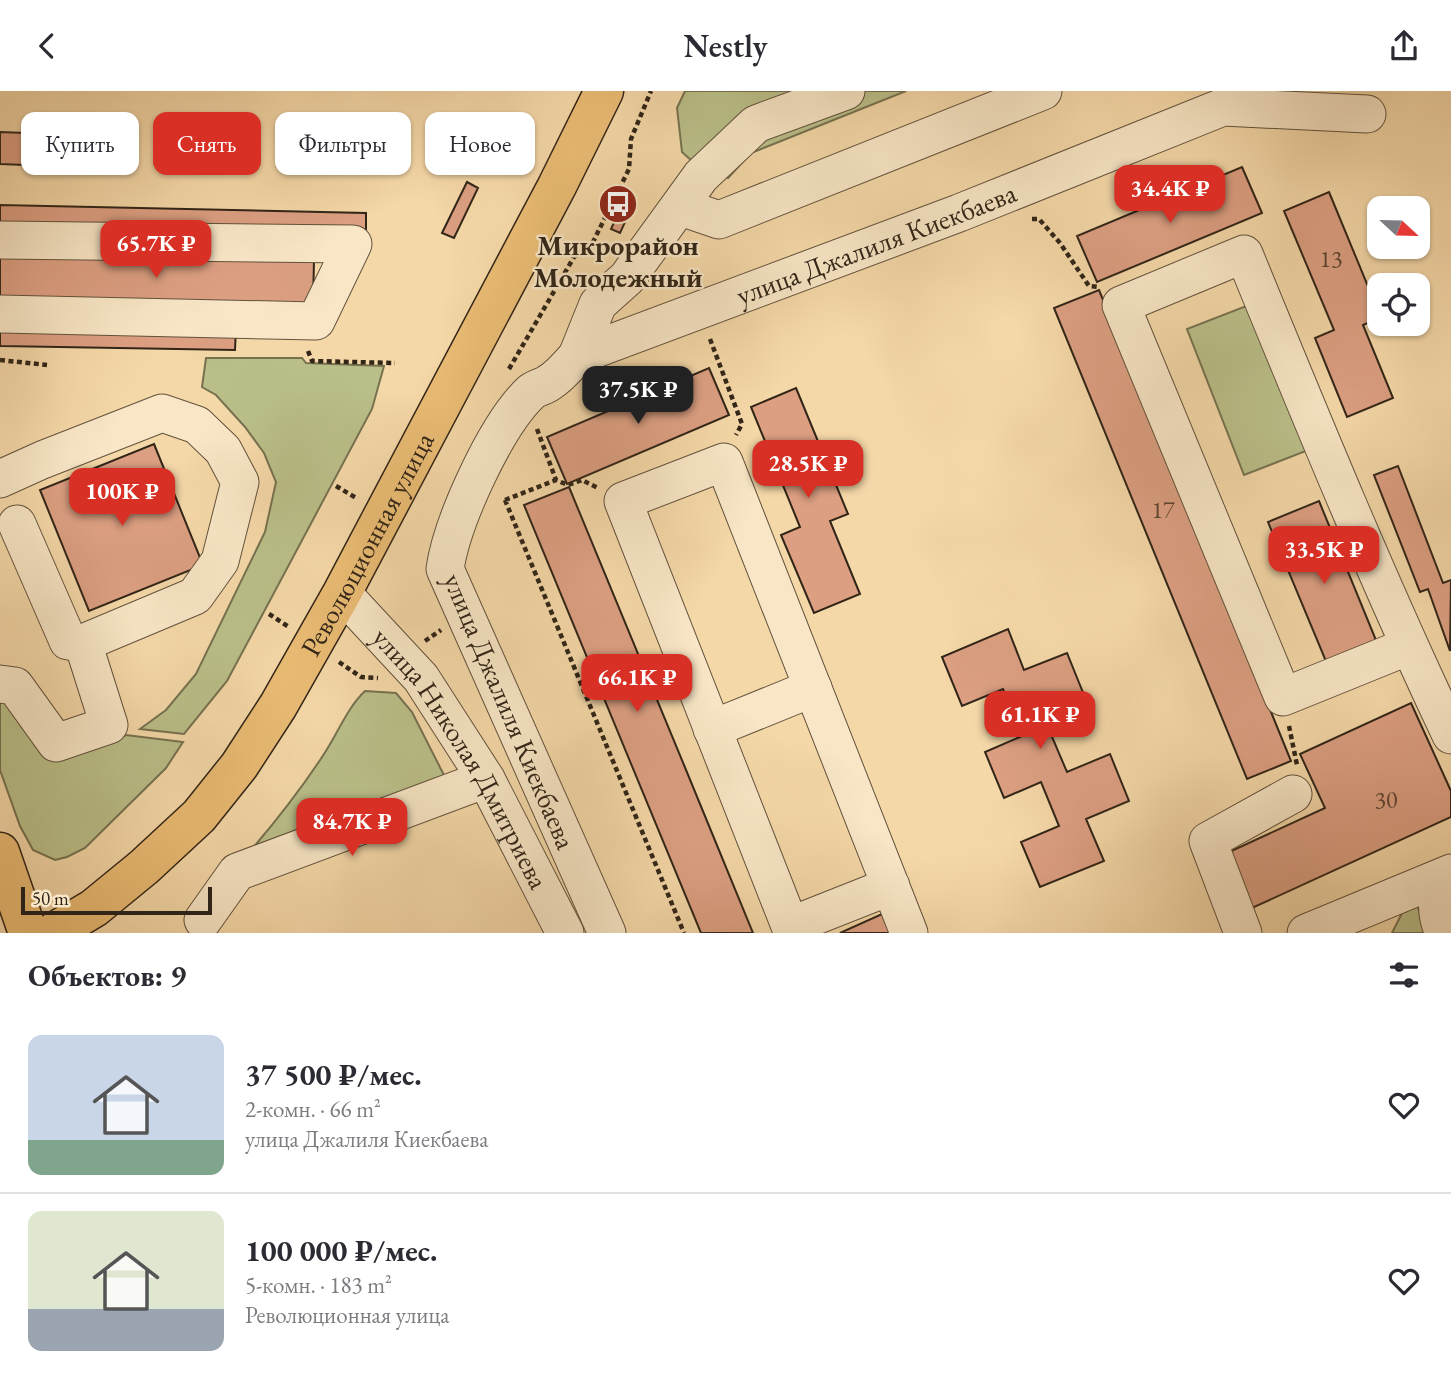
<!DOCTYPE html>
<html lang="ru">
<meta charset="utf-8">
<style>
body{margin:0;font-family:"EB Garamond",serif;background:#f2f2f3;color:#2b2b33;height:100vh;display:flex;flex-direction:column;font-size:26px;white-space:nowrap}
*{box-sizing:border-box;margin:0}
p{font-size:23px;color:#7c7c81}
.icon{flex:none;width:38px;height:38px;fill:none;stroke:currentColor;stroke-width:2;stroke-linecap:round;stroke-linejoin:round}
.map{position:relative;height:842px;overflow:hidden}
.drawer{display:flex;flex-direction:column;background:#fff;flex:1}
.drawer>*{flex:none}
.hud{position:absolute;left:21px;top:21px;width:700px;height:63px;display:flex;gap:14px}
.needle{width:46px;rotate:112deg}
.controls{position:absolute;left:1367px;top:105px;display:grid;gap:14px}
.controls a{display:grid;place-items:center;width:63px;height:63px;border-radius:14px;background:#fff;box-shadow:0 2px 5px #0004;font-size:35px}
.scale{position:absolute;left:21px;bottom:18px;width:191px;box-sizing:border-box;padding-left:7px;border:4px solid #312518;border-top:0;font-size:19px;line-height:24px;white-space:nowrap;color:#312518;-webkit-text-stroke:5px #f8e6c6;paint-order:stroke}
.price{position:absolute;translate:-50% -60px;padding:0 16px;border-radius:14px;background:#d93025;color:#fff;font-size:23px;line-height:46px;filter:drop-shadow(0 2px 4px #0008)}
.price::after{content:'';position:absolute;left:50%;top:42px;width:21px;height:16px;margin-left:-10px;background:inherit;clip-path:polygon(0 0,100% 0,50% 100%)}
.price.selected{background:#222;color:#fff}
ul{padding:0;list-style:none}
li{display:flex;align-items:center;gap:21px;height:175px;padding:0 28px}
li+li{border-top:2px solid #e1e1e2}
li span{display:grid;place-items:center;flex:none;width:196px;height:140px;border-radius:14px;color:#555}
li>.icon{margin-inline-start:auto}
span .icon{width:84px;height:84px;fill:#fffc;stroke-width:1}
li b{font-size:30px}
h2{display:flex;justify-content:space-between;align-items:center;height:84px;padding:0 28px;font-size:30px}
.chip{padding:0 24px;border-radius:14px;background:#fff;box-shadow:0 2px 5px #0004;font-size:24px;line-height:63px}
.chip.selected{background:#d93025;color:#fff}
header{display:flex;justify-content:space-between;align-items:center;height:91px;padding:0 28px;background:#fff;font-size:32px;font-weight:600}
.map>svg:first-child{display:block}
.green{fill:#babf89;stroke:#767250;stroke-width:2}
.building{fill:#dc9f82;stroke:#312518;stroke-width:2}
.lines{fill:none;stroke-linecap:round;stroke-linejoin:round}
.minor-casing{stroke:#62523c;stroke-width:39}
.major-casing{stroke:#312518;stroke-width:41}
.path{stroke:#312518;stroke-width:4.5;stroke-dasharray:5 3.5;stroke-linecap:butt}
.minor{stroke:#f8e6c6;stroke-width:37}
.major{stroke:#eabc74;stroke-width:38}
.labels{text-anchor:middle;stroke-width:5;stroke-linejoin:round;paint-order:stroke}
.number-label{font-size:24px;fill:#5c4432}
.street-label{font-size:28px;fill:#312518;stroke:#f8e6c6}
.poi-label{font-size:28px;font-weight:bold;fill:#312518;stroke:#f8e6c6}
</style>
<header><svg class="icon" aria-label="back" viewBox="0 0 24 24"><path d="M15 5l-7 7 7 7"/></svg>Nestly<svg class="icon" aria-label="share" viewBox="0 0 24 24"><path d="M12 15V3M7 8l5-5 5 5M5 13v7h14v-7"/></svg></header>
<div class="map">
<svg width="1451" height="842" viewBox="0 0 1451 842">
<rect width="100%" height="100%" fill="#f5d8a8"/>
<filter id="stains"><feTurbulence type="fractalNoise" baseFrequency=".00286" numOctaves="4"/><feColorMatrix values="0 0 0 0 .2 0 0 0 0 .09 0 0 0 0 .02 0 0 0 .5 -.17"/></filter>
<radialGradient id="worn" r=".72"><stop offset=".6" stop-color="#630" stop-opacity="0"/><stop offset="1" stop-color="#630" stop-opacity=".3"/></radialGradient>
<path class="green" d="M685 0H906L751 62 728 87 694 72 682 61 677 17Z
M1254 212 1311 358 1244 384 1187 238Z
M206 267H302L306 272 384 275 372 318 227 590 184 643 140 638 166 619 196 583 265 441 276 391 264 362 245 336 216 304 202 296Z
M365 600 396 602 412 621 450 696 238 774C269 739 298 703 324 663 338 642 347 617 365 600Z
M0 601 87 660 126 644 183 651 166 677 85 757 67 766 55 769 33 759 20 735 0 679Z
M1417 814 1428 842H1392L1403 820Z"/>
<path class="building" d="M0 41 51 43 50 75 0 73Z
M1242 76 1262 122 1097 191 1077 145Z
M467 91 478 97 454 147 442 142Z
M1329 101 1379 222V227L1363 234 1393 307 1347 326 1315 247 1334 239 1284 120Z
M623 112 632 116 620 142 611 138Z
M0 114 366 122V144L0 137Z
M0 162 314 168 313 216 0 211Z
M1099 199 1291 670 1247 688 1054 217Z
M0 232 236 236 235 259 0 255Z
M709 277 729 324 567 393 547 346Z
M796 297 848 423 830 430 860 503 814 522 781 444 800 436 751 316Z
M154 353 203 474 89 520 40 399Z
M1398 375 1443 492 1451 489 1450 560 1428 498 1420 501 1374 384Z
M569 396 684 674 753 842H701L524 414Z
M1319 410 1380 559 1330 580 1268 431Z
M1008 538 1024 579 1067 562 1086 609 1044 627 1067 681 1110 663 1129 710 1086 728 1104 770 1040 796 1021 751 1059 735 1041 691 1004 707 985 661 1022 645 1003 598 962 615 942 566Z
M1411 612 1451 700V726L1252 817 1227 762 1325 717 1300 663Z
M882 823 890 842H840Z"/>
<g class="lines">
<g class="minor-casing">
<g id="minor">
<path d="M681 116 719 129 1043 0"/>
<path d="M0 149 353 153 316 230 0 223"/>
<path d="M577 265 598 213 627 187 701 85 756 33 846 0"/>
<path d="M0 388 42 369 162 322 197 334 223 359 240 391 220 470 195 505 83 552 109 634 56 652 15 595 0 593"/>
<path d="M17 433 68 550 83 552"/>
<path id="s1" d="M342 502 421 587 486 688 565 842"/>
<path d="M1409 555 1283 606 1121 214 1244 163C1310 324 1376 486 1451 644"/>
<path d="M712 638 813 597"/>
<path d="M1440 787C1437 807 1435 824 1444 842"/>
<path d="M891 795 790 835 623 410 724 371 909 842"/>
<path d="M203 829 237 781 486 688"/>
<path id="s2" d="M607 842 445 478C452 430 496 334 531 301 537 296 544 296 550 291 560 285 569 274 577 265L959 122 1223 16 1367 23"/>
<path d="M1243 842 1208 750 1293 703"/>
<path d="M1306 842 1451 782"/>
</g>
</g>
<g class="major-casing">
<g id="major">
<path d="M0 761 28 842"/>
<path id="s3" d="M52 842 94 817 144 776 199 725 239 675 278 615 342 502 557 95 604 0"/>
</g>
</g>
<path class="path" d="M1032 128H1039L1060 152 1089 195 1098 196
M710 248 742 333 736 344
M308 260 312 270 395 272
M0 269 47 274
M509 278 574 166 593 151 629 78 631 48 651 0
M537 338 556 389 568 394 582 389 598 397
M336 395 358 408
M505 409 684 842
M505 409 556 389
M269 523 289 536
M425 550 441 539
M339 571 361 586 378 587
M1289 635 1297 674"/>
<use href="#minor" class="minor"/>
<use href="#major" class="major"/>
</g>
<defs>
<g id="bus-disc" transform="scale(2.0125)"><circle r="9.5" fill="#8f2418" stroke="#f8e6c6"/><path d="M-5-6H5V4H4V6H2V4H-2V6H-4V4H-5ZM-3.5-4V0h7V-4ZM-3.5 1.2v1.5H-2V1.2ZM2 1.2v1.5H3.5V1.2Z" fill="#fff"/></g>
</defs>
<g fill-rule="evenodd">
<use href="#bus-disc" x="618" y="113"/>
</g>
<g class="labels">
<g class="number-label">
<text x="1331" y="176">13</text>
<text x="1163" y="427">17</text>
<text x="1386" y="717">30</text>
</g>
<g class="street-label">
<text dy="10" stroke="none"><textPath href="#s2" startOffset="976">улица Джалиля Киекбаева</textPath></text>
<text dy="10" stroke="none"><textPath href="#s3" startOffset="509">Революционная улица</textPath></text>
<text transform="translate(510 620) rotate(67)" y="10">улица Джалиля Киекбаева</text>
<text dy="10" stroke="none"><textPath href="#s1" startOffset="205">улица Николая Дмитриева</textPath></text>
</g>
<g class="poi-label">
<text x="618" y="164">Микрорайон<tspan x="618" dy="32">Молодежный</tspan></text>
</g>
</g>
<rect width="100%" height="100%" filter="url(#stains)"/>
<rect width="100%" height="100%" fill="url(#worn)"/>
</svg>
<div class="controls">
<a><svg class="needle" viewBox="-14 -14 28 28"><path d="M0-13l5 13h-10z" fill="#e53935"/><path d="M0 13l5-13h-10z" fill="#7c7c81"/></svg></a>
<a><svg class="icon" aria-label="locate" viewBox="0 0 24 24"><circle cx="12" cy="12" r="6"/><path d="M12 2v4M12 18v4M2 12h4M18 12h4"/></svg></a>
</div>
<div class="scale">50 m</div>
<b class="price" style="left:1170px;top:134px">34.4K ₽</b>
<b class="price" style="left:156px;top:189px">65.7K ₽</b>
<b class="price selected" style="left:638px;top:335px">37.5K ₽</b>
<b class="price" style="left:808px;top:409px">28.5K ₽</b>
<b class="price" style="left:122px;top:437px">100K ₽</b>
<b class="price" style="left:1324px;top:495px">33.5K ₽</b>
<b class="price" style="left:637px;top:623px">66.1K ₽</b>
<b class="price" style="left:1040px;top:660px">61.1K ₽</b>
<b class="price" style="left:352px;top:767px">84.7K ₽</b>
<div class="hud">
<a class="chip">Купить</a>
<a class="chip selected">Снять</a>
<a class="chip">Фильтры</a>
<a class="chip">Новое</a>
</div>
</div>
<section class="drawer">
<h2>Объектов: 9<svg class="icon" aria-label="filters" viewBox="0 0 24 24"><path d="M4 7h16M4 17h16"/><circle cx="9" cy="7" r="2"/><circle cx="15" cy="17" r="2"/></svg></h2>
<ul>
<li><span style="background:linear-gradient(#c9d6e8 75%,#7fa58c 0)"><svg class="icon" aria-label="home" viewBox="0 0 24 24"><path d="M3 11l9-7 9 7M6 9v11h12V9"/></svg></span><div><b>37 500 ₽/мес.</b><p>2-комн. · 66 m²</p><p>улица Джалиля Киекбаева</p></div><svg class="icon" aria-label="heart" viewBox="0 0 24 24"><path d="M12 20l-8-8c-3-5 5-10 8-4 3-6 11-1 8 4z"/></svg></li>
<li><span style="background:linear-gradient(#dfe7d0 70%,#9aa5b1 0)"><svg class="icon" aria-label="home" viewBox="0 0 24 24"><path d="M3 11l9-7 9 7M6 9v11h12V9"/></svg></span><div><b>100 000 ₽/мес.</b><p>5-комн. · 183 m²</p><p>Революционная улица</p></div><svg class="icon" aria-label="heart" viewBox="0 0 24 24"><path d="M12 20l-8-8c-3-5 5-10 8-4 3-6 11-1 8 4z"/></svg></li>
</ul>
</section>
